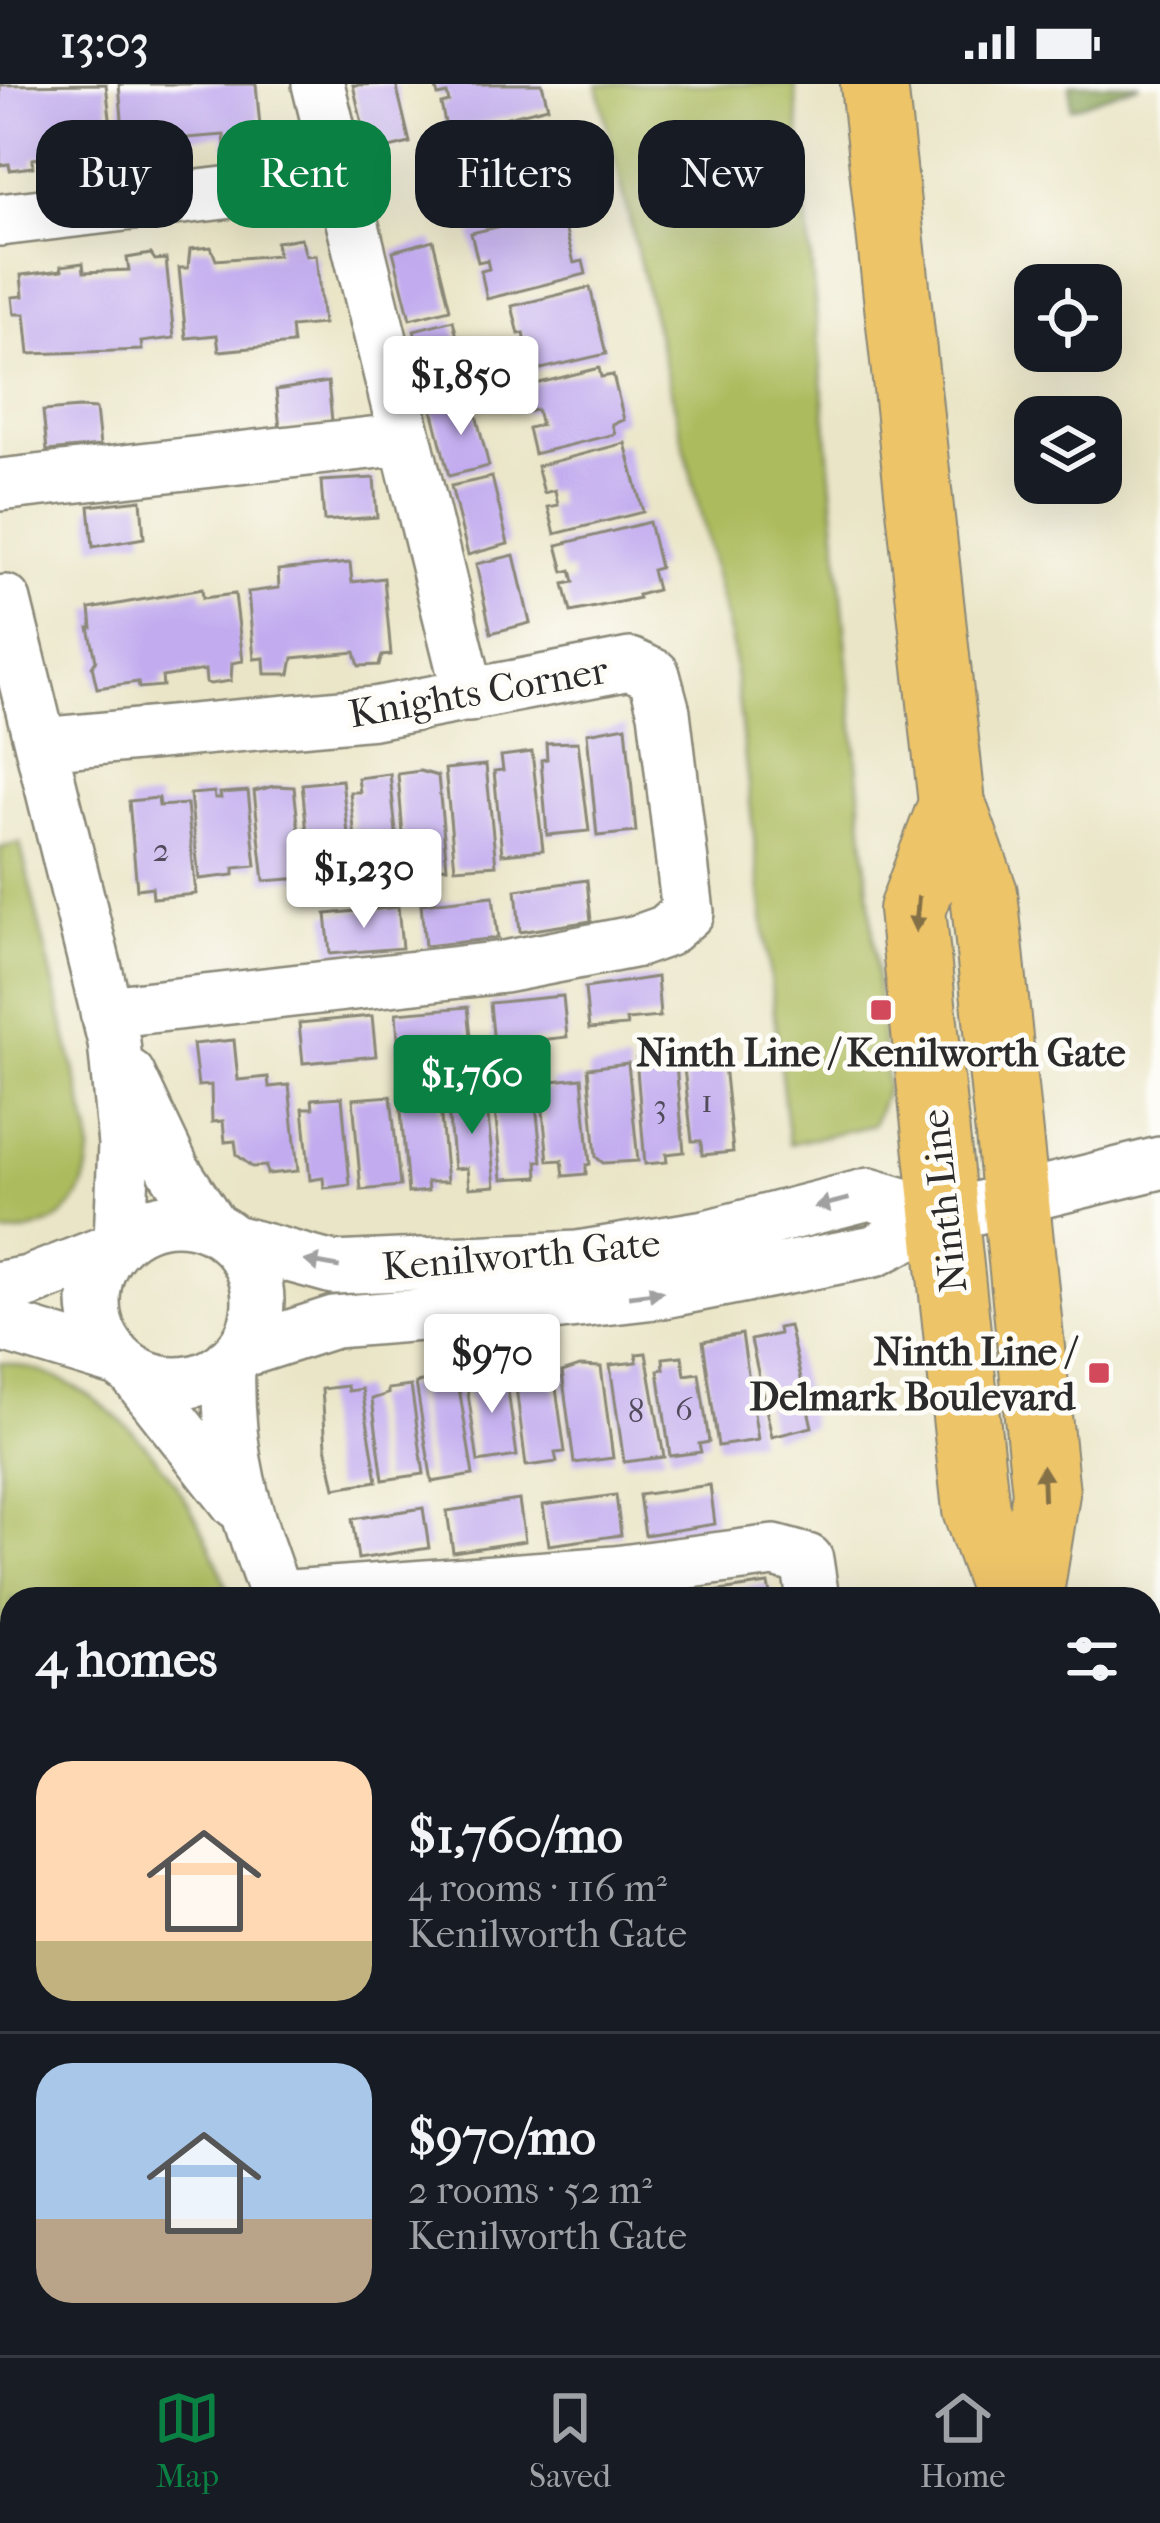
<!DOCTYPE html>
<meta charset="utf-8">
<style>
body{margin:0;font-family:"IM FELL French Canon",serif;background:#20242c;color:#f1f3f6;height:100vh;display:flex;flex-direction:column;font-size:45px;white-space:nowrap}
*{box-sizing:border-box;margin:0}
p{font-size:39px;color:#9ea1a6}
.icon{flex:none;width:66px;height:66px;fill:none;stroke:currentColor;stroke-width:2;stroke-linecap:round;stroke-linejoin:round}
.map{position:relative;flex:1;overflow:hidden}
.details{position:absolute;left:0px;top:1503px;width:1161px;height:768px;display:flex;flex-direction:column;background:#171b24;border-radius:36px 36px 0 0;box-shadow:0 12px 48px #0002}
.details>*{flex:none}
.banner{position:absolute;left:36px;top:36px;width:1089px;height:108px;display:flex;gap:24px}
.controls{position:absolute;left:1014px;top:180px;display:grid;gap:24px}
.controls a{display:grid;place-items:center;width:108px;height:108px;border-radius:24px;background:#171b24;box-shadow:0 12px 48px #0002;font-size:60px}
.price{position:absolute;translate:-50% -102px;padding:0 27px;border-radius:12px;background:#fff;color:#222;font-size:39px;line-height:78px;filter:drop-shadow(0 3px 6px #0008)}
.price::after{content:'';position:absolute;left:50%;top:72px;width:36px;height:27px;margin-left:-18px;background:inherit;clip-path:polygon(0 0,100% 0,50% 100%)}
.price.selected{background:#0b8043;color:#fff}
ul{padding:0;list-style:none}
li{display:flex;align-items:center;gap:36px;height:300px;padding:0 36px}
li+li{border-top:3px solid #363941}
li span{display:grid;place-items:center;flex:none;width:336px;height:240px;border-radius:36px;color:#555}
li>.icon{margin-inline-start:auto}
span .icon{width:144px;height:144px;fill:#fffc;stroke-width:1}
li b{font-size:51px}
h2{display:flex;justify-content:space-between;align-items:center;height:144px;padding:0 36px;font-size:51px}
.pill{padding:0 42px;border-radius:36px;background:#171b24;box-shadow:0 12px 48px #0002;font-size:42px;line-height:108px}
.pill.selected{background:#0b8043;color:#fff}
.status{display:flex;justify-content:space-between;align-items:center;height:84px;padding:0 60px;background:#171b24;direction:ltr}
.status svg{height:33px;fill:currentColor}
.dock{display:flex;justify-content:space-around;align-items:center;height:168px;border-top:3px solid #363941;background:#171b24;font-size:33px;color:#9ea1a6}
.dock a{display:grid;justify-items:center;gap:6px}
.dock .selected{color:#0b8043}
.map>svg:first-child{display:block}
.green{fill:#acbb5d;stroke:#6c7344;stroke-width:3}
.forest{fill:#89a354;stroke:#5a6740;stroke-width:3}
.building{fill:#c2acef}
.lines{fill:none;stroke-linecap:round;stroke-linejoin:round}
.minor-casing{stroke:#8a8878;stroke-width:56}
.major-casing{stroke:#8a8878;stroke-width:70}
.minor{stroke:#fff;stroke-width:51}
.major{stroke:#eec469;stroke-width:66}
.oneway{fill:#837047}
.oneway2{fill:#a0a0a0}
.poi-dot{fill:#d1495b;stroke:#fdfcf7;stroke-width:4.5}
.labels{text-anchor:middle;stroke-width:10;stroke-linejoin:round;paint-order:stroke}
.number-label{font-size:33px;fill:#514b5c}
.street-label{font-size:39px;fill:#2b2b2b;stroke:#fdfcf7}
.poi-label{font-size:39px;font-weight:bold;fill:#2b2b2b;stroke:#fdfcf7}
</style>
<div class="status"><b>13:03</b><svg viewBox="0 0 49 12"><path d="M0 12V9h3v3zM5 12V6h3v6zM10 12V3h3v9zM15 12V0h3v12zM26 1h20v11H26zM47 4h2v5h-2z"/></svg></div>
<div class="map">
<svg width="1160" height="2271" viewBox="0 0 1160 2271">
<rect width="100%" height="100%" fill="#fdfcf7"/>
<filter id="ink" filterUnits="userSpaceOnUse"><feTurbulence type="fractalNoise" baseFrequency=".00833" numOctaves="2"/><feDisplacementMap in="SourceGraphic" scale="24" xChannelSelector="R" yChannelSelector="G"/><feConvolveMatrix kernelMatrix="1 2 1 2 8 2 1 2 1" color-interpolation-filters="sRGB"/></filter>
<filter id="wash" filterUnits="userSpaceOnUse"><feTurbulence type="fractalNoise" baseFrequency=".004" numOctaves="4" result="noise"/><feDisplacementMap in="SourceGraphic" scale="48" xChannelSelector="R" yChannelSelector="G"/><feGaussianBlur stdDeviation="2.7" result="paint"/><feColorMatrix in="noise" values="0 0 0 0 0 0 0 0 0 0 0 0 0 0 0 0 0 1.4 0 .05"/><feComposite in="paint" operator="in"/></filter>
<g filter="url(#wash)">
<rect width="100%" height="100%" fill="#eae5c6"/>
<path class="green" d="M597 0H795L887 1004 873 1041 789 1060 732 561Z
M20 759 90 1051C93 1114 64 1149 0 1150V764Z
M0 1278C116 1294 192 1404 227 1505L186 1515H12V1556L0 1559Z"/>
<path class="forest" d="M1070 0H1140L1071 24Z"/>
<g id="blocks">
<path class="building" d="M106 0 113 59 104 60 105 76 102 80 80 82 75 67 33 75V83L10 86 9 80 0 81V1Z
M119 0H256L261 53 253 54 250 63 229 65 225 63 224 51 162 56 160 73 139 75 134 57 124 58Z
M396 0 410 59 369 69 353 1Z
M435 0H542L548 23 447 48 441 20 449 18 447 10 438 12Z
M570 126 573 138 564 139 574 179 583 177 586 190 487 215 481 187 489 185 487 176 478 178 471 149Z
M301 154 306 172 316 171 323 240 291 243 293 260 219 267 217 251 186 254 179 184H188L190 165 211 163 216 176 278 171 276 158Z
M433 156 450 225 410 235 393 167Z
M151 170 155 176 166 175 174 254 141 258 142 266 29 270 25 230H14L12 213 23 212 21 191 62 186 61 182 83 179 84 188 129 186 127 174Z
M590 203 606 270 528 288 521 260 526 259 524 249 519 250 512 222Z
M453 236 469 304 430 313 414 246Z
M599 284 601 293 613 291 624 336 612 340 615 350 534 370 528 344 541 341 537 326 525 328 519 304Z
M328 298 332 337 280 345 276 306Z
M472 315 489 382 449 392 432 325Z
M79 324 96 325 100 362 47 367 43 327Z
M625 359 643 428 555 450 548 423 558 421 555 406 544 409 537 382Z
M492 393 508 460 468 471 451 402Z
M374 394 377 433 324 437 321 397Z
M141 416 144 454 93 463 89 422Z
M649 438 660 484 652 486 657 506 638 511 639 514 571 528 564 500 574 498 571 486 564 488 557 461Z
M514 471 530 539 491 549 476 480Z
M350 479 352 498 384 494 391 571 382 572 379 581 359 582 355 568 293 574 290 590H265L264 574 254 575 248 508 279 504 278 486Z
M202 505 203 514 235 510 243 577 232 579 231 597 210 600 206 598 205 586 162 593 163 602 139 604 138 598 97 604 92 582 96 576 89 544H92L90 525Z
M626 642 636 748 597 752 587 649Z
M578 658 589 747 547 751 541 676 547 675 546 659Z
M532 668 543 766 502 770 494 687 503 686 501 672Z
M486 681 496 781 455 784 445 685Z
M420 687 438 692 447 783 406 786 398 690Z
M390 690 400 787 359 792 350 708H360L358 694Z
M342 696 353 795 312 799 302 700Z
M275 702 294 703 304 794 264 797 254 707Z
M248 707 256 782 234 784V791L199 795 190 710 214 708 215 714H221L220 709Z
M158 714 159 722 187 720 196 810 153 814 152 803 137 805 129 717Z
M587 796 591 837 520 848 516 806Z
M493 812 498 854 425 862 421 820Z
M398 823 402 864 330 870 326 830Z
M657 893 660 933 626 936 627 942 589 945 585 904Z
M563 912 567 953 494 961 490 919Z
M468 923 472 963 399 969 396 929Z
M372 932 376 972 303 979 299 939Z
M234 956 238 996 268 993 269 1003 289 1001 298 1087 267 1090 266 1082 252 1083 237 1071 235 1057 225 1058 223 1037 212 1038 211 1001 198 1002 193 960Z
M675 970 684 1068 666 1070 667 1078 645 1080 636 974Z
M723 971 733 1068 702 1071 701 1057H692L683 975Z
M628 979 638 1077 603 1079 596 1073 588 984Z
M582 994 590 1080 586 1081V1090L564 1092 562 1076 548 1077 541 1007 552 1006 551 997Z
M438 1000 447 1098H427L428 1107 408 1109 399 1003Z
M534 1002 542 1077H537L538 1093 502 1095 493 1006Z
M485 1004 495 1102 469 1104 467 1084 454 1085 447 1015 458 1014 457 1007Z
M391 1012 400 1102 361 1106 353 1015Z
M342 1013 350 1101 324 1104 323 1094 310 1096 303 1024H313L312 1015Z
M789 1242 812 1343 772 1353 751 1256 779 1250 778 1244Z
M742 1250 758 1356 718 1362 703 1257Z
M646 1269 664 1373 624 1378 610 1281 637 1278 636 1270Z
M682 1272 685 1291 699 1289 709 1358 699 1360 701 1368 670 1372 658 1286 664 1285 663 1274Z
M539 1281 541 1299 555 1297 565 1368 555 1369 557 1378 526 1382 515 1295 520 1294 519 1284Z
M580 1282 601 1283 613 1374 574 1379 562 1288Z
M456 1285 473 1391 432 1398 416 1299 439 1295 438 1288Z
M505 1285 517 1372 478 1378 467 1303 473 1302 471 1288Z
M347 1302 348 1307 362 1305 377 1397 335 1404 326 1362 322 1305Z
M411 1302 424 1390 383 1396 372 1315 388 1310V1305Z
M710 1401 715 1440 645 1451 639 1411Z
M616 1411 621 1451 549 1461 543 1421Z
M519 1416 525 1457 453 1468 447 1427Z
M423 1424 429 1464 358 1475 352 1435Z
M768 1500 771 1515H700L699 1510Z
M12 1575V1664L7 1666 6 1661 0 1663V1578Z
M7 1888 12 1928 0 1930V1889Z
M7 1937 12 1976 0 1979V1938Z
M12 1987V2026L0 2028V1989Z
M12 2033V2074L0 2077V2036Z
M12 2083V2124L0 2127V2086Z
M12 2133V2174L0 2176V2135Z
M12 2181V2222L0 2225V2184Z
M12 2231V2259L60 2261 0 2271V2234Z
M198 2259H240L242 2267 201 2271Z
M812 2259H903L904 2271H813Z"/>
</g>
</g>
<g filter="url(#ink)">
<use href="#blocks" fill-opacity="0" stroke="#8a8878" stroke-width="3"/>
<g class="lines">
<g class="minor-casing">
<path id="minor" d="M318 0 469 612
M0 136 340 95
M0 401 406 355
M0 519 5 517 114 958 124 1060 120 1157
M41 660 374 629 630 580 654 591 664 628 688 828 666 847 638 857 504 883 106 928
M129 991 174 1086 211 1142
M94 1217a82 82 0 1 1 164 0a82 82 0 1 1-164 0Z
M234 1157 333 1184 355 1183 578 1173 706 1152 869 1110 944 1132
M0 1203 28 1198 110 1166
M0 1241 119 1277
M241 1268 334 1238 561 1220 664 1208 874 1167 944 1132 1160 1079
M229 1279C226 1377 245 1426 277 1515
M133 1287 237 1419
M277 1513 615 1488 774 1467 807 1476 813 1515
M0 1802 12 1800
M169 2259 170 2271
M717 2259 726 2271
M462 2271 526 2259"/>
</g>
<g class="major-casing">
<path id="major" d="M874 0 952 720 984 809 1046 1409 1029 1515
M952 720 912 826 976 1426 1008 1515
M1106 2259 1108 2271"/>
</g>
<use href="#minor" class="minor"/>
<use href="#major" class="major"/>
</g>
<defs><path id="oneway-solid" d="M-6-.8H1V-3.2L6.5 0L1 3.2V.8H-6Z" transform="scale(3)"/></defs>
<g class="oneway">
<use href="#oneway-solid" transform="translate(917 830) rotate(95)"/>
<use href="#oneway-solid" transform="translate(1043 1399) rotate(-92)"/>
</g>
<g class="oneway2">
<use href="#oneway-solid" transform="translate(832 1119) rotate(166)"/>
<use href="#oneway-solid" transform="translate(322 1180) rotate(-170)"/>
<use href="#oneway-solid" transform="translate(646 1210) rotate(-7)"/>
</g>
</g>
<g class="poi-dot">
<rect x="869" y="914" width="24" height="24" rx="6"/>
<rect x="1087" y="1277" width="24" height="24" rx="6"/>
</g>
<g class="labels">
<g class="number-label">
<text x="161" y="777">2</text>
<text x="707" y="1028">1</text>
<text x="660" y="1033">3</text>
<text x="684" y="1336">6</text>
<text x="636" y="1338">8</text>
</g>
<g class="street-label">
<text transform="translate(478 607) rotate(-10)" y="14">Knights Corner</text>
<text transform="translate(943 1117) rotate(-96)" y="14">Ninth Line</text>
<text transform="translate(521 1170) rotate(-5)" y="14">Kenilworth Gate</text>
</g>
<g class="poi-label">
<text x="881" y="982">Ninth Line / Kenilworth Gate</text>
<text x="1075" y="1281" text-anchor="end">Ninth Line /<tspan x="1075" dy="45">Delmark Boulevard</tspan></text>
</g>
</g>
</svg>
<div class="controls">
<a><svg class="icon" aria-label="locate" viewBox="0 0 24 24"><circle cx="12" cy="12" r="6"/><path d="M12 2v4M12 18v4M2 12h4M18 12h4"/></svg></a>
<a><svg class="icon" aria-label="layers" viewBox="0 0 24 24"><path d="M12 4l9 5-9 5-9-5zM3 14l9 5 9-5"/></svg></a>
</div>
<b class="price" style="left:461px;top:354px">$1,850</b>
<b class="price" style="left:364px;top:847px">$1,230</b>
<b class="price selected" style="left:472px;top:1053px">$1,760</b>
<b class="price" style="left:492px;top:1332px">$970</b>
<div class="banner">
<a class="pill">Buy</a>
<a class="pill selected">Rent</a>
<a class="pill">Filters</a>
<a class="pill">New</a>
</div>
<section class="details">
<h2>4 homes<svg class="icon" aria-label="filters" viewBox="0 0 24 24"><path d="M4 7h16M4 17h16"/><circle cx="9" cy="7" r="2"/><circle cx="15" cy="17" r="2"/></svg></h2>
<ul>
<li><span style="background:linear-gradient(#ffd9b3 75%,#c2b280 0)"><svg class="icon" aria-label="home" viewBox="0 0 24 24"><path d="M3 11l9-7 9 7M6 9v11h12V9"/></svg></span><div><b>$1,760/mo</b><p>4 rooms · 116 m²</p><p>Kenilworth Gate</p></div></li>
<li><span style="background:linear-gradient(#a9c7e8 65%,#b9a48a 0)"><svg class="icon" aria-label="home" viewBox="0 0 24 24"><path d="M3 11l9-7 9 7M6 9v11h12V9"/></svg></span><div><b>$970/mo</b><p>2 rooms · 52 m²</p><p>Kenilworth Gate</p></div></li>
</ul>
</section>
</div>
<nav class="dock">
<a class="selected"><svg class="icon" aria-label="map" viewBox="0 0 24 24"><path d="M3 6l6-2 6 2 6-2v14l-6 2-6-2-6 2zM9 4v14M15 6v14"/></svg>Map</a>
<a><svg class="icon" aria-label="saved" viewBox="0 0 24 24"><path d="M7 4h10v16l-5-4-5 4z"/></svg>Saved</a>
<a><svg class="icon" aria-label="home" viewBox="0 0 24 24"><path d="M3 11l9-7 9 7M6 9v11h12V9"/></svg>Home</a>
</nav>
